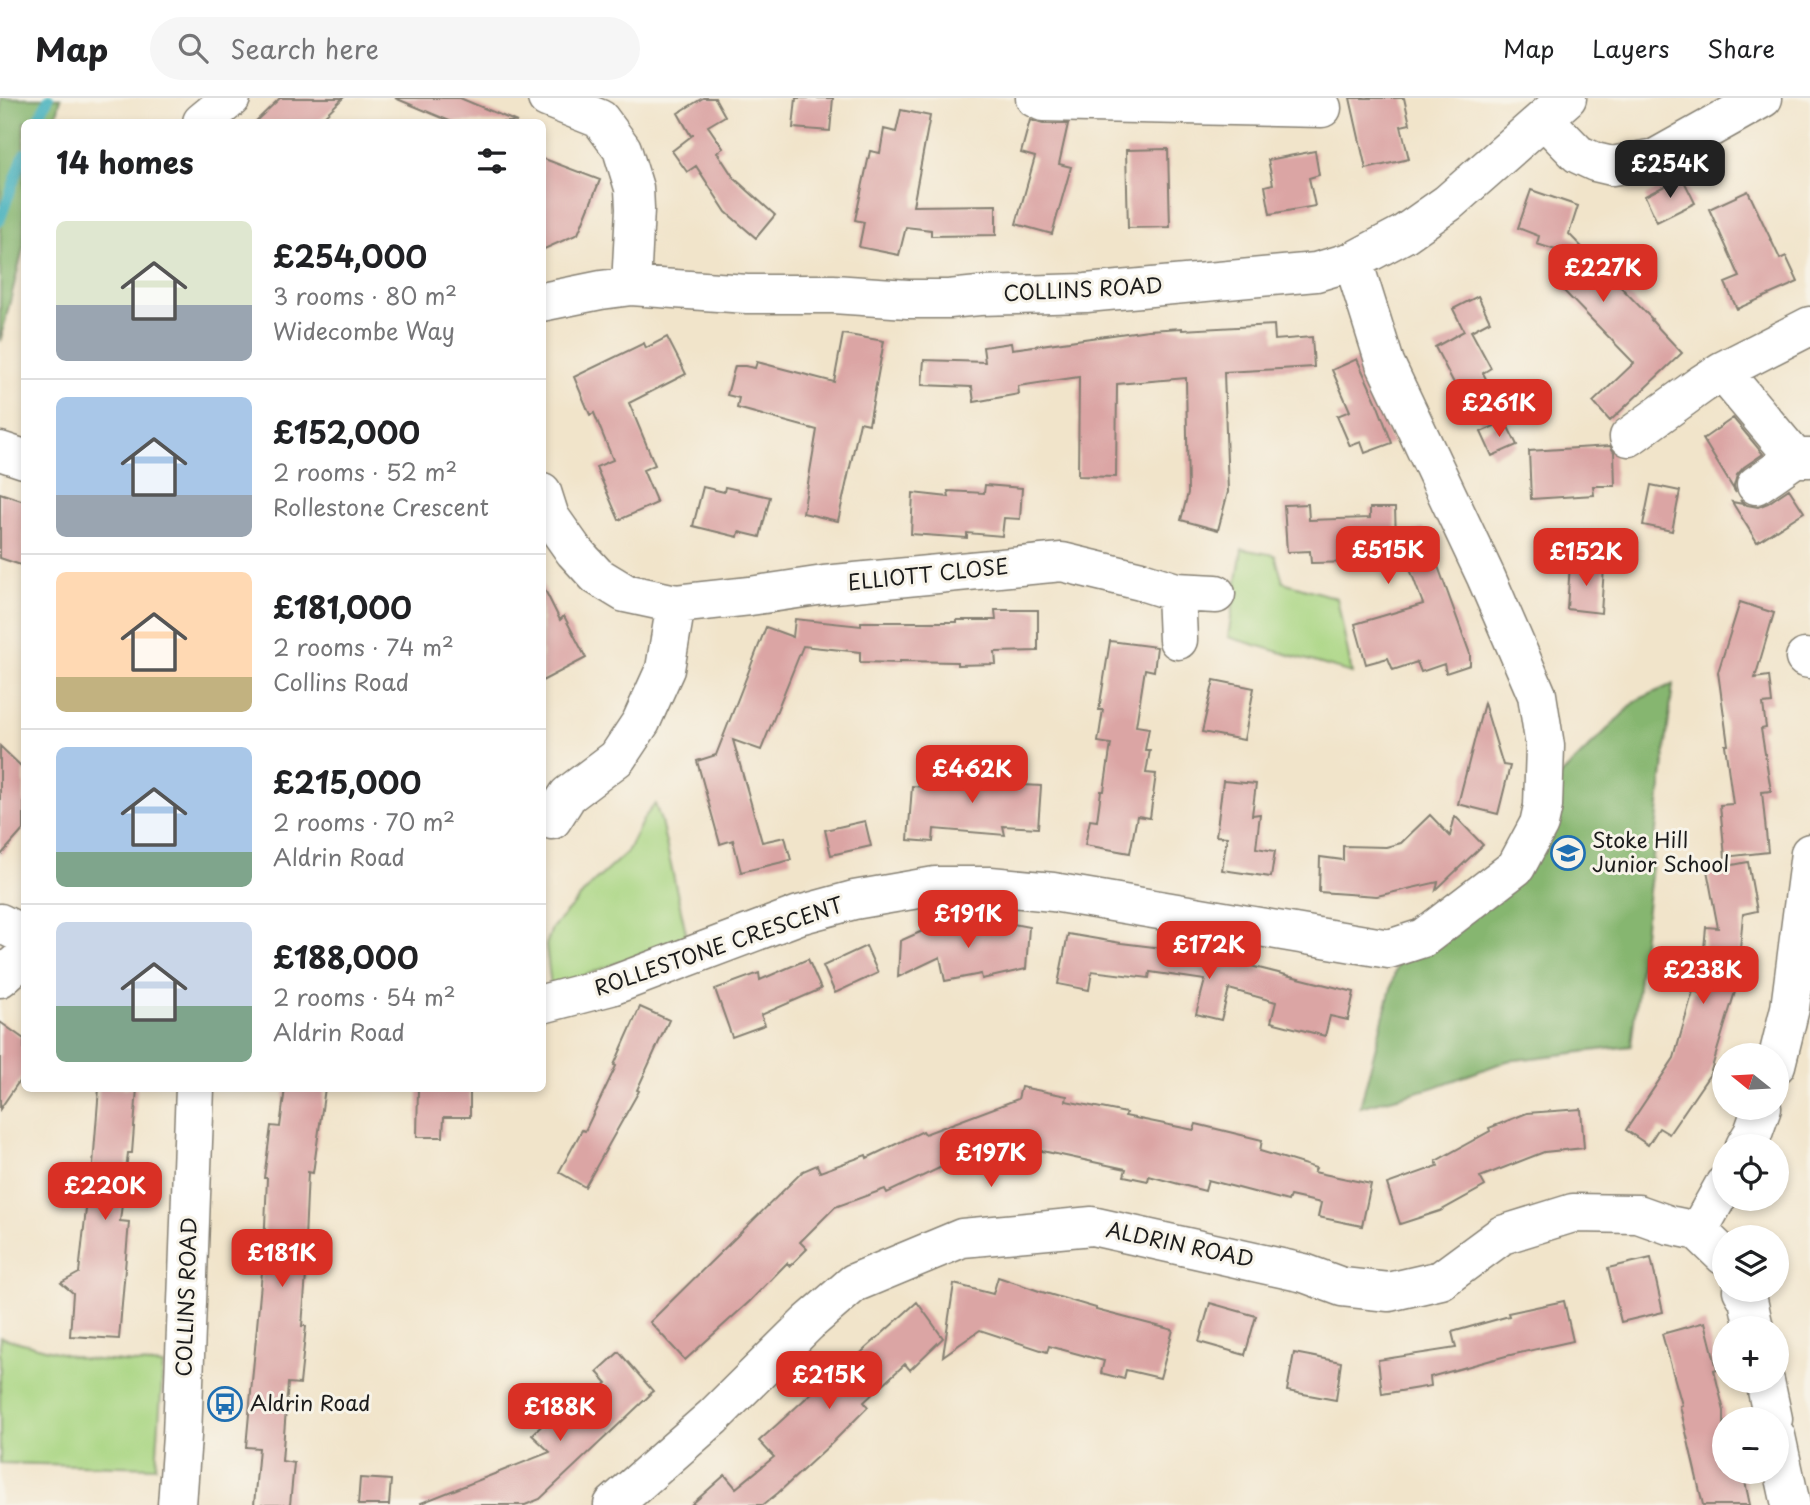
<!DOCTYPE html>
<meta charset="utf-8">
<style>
body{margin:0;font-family:"Playpen Sans",sans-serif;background:#f6f6f6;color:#202124;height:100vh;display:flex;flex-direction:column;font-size:26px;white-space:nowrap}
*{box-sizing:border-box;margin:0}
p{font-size:23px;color:#757577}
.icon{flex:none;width:38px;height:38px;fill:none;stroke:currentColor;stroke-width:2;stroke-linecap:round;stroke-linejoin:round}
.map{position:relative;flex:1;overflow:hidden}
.details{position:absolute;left:21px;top:21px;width:525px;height:973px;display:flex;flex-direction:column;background:#fff;border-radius:10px;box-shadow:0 4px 10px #0003}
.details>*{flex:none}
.needle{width:46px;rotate:288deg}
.tools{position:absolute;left:1712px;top:945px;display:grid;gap:14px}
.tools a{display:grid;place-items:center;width:77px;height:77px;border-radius:50%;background:#fff;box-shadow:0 4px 10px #0003;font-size:35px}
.price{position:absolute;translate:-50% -60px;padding:0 16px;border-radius:14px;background:#d93025;color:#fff;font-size:23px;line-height:46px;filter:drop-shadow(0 2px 4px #0008)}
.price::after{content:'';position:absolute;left:50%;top:42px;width:21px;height:16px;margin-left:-10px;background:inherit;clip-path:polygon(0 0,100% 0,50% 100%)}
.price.current{background:#222;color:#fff}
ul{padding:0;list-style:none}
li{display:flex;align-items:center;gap:21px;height:175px;padding:0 35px}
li+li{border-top:2px solid #e0e0e0}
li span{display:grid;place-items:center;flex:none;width:196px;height:140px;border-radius:10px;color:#555}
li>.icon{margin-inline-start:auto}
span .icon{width:84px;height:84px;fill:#fffc;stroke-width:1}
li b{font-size:30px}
h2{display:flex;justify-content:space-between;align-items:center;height:84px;padding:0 35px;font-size:30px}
header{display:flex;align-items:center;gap:42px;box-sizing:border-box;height:98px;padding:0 35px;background:#fff;border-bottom:2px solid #e0e0e0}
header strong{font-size:33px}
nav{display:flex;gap:38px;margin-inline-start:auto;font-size:24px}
.search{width:490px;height:63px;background:#f6f6f6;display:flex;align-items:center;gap:18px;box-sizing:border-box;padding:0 24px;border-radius:38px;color:#757577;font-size:26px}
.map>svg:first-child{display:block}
.green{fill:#a9d582;stroke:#62784f;stroke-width:2}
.forest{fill:#86b670;stroke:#516946;stroke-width:2}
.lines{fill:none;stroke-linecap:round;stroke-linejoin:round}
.stream{stroke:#40afbb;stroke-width:10}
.building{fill:#dba5a4}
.street-casing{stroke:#868073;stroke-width:41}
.street{stroke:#fff;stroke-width:38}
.labels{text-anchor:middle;stroke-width:6;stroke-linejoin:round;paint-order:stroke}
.street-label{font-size:21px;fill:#1c1c1c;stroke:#f7f3e8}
.poi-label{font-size:21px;fill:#1c1c1c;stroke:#f7f3e8;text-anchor:start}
</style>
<header>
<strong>Map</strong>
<div class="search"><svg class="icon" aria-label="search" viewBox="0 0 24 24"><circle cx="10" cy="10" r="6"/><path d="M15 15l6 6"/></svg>Search here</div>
<nav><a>Map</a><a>Layers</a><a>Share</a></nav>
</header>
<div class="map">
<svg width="1810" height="1407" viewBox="0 0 1810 1407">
<rect width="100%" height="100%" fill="#f7f3e8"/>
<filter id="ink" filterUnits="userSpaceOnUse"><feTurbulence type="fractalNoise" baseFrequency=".0143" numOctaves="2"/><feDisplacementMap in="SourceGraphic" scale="14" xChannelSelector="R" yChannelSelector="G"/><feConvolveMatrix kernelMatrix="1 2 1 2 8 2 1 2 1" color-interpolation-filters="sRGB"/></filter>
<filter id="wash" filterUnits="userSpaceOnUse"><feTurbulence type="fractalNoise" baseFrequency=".00686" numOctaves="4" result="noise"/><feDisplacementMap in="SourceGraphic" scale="28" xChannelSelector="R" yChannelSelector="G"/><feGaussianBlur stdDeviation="1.57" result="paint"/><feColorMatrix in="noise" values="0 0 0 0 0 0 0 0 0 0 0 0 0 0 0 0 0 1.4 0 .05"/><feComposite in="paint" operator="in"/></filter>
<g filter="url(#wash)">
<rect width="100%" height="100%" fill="#f1e4ca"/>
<path class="green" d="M1242 451 1275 457 1283 484 1337 500 1352 575 1228 539Z
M655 706 661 723 687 839 551 890 546 847 552 830 592 786 627 754 644 720Z
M0 1239 83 1261 163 1267 156 1369 0 1365Z"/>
<path class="forest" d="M1 0H61L55 24H24V147L0 244Z
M1673 586 1631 948 1507 963 1435 989 1360 1009 1399 859 1437 848 1561 677 1637 602Z"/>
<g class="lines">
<path class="stream" d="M36 24 49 0
M0 123 24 55"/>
</g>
<g id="blocks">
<path class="building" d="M280 0H343L318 24H255Z
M395 0H460L517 24H452Z
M703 0H715L725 18 708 28 723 50 717 54 734 80 775 117 756 140 726 114 696 68 687 74 672 53 694 36 691 38 678 15Z
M796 0H833L830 33 793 30Z
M1350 0H1404L1410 26 1401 28 1409 61 1366 71Z
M901 12 930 18 913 108 996 107V137L931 138V132L906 129 899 157 859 149 864 124 855 122 870 53 880 55 884 31 896 34Z
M1030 22 1043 26H1068L1059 66 1071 69 1052 136 1016 126 1035 59 1021 55Z
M1168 51 1170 129 1128 130 1126 52Z
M1315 53 1319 77 1309 80 1315 108 1270 116 1265 88 1273 86 1268 62Z
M542 60 600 82 578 136 542 152Z
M1682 79 1695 105 1657 124 1645 98Z
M1531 92 1578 108 1569 136 1652 221 1651 222 1682 255 1610 323 1593 304 1634 265 1560 189 1587 162 1537 146 1539 138 1518 130Z
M1748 93 1780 161 1786 158 1798 184 1737 211 1725 185 1740 179 1709 111Z
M1478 198 1490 223 1471 233 1491 270 1483 275 1503 314 1481 325 1461 286 1456 289 1435 249 1464 233 1453 211Z
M1274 227 1275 242 1312 239 1314 269 1224 274 1228 394 1218 432 1181 422 1188 395 1186 280 1117 286 1116 379 1078 378 1079 279 1018 288 1019 296 974 304 972 289 922 287 924 262 985 264 983 249 1011 245 1012 251 1148 232 1182 230V232Z
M843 236 884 243 869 326 860 324 838 423 803 415 817 332 737 310 739 300 727 297 735 268H745L755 270 757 264 834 284Z
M667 239 686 276 629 305 655 367 643 372 657 405 619 422 596 369 613 362 594 315 590 317 574 279 644 245 646 250Z
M1357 261 1376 303 1392 345 1365 355 1361 344 1350 348 1337 318 1350 313 1332 272Z
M1733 320 1763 356 1744 369 1737 377 1734 388 1736 395 1703 341Z
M1505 323 1517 347 1492 358 1481 334Z
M1610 348 1614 354 1615 388H1593L1594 397 1531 401 1529 353Z
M985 387 1022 390 1020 421 1004 420 1002 438 967 435V440L911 436 913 395 949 399 948 393 984 395Z
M1651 387 1680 393 1672 433 1643 427Z
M703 389 724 394 725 389 770 399 760 439 739 434 738 439 693 428Z
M1789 391 1804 414 1757 444 1732 404 1743 406 1740 402 1747 407 1758 409 1768 405Z
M0 395 24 403V468L0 460Z
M1308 406 1309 422 1370 420V410H1395L1396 440 1424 430 1470 556V567L1446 575 1444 566 1421 574 1417 564 1393 572 1388 560 1366 566 1355 526 1423 506 1407 463 1311 465 1310 453 1287 454 1284 407Z
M1570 466 1604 469 1601 515 1567 511Z
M542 486 560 522 564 518 586 560 542 583Z
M1740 504 1774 515 1755 580 1769 578 1772 605 1763 606 1766 630 1761 631 1771 693 1762 694 1768 754 1725 759 1720 707 1733 706 1725 647H1728L1718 574Z
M995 512H1038V553L995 554 996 566 957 567V564L900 563V565L860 564V554L803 548 761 652 733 642 762 744 785 739 791 762 741 774 733 742 720 746 697 663 716 657 766 529 793 539 795 521 861 528V524H957V522H996Z
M1110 543 1157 549 1154 573 1145 571 1136 628 1149 630 1145 652H1150L1146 675 1156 676 1150 720 1137 718 1130 755 1085 747 1090 722 1097 723 1101 693H1104L1111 646 1098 644 1103 612H1099Z
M1214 582 1254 590 1244 642 1202 634Z
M1484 605 1503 667 1510 668 1498 716 1458 706Z
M0 648 24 671V731L0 758Z
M959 662 985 664 983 685 1041 688 1038 730 1003 728 1005 737 934 731 933 744 908 742 912 688 937 690 938 682 957 683Z
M1223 683 1256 686 1252 717 1260 716 1256 750 1275 753 1271 779 1222 772 1227 739 1216 738Z
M1430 717 1450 738 1455 718 1483 747 1436 792 1438 784 1377 798 1319 794 1320 759 1343 762V748L1386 749 1401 745Z
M865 723 871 748 831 757 825 732Z
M1748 764 1757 813 1743 816 1737 887 1710 976 1669 1036 1659 1030 1648 1047 1626 1032 1674 960 1693 893 1700 895 1706 829 1718 830 1707 772Z
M969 822 971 829 997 823 1029 829 1026 871 982 881 981 876 945 883 940 859 898 879 900 843 927 831Z
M1068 836 1121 845 1195 854 1354 894 1348 922 1330 918 1325 938 1271 924 1276 904 1229 891 1221 922 1196 916 1205 882 1150 874 1149 880 1092 873 1089 892 1058 886Z
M866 848 878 875 835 895 823 868Z
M808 861 821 891 761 917 765 927 732 939 715 891 759 875 760 882Z
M640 909 669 922 637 992 639 993 585 1089 559 1074 582 1032 585 1033 616 968 614 967Z
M0 924 24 941V976L0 1011Z
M1021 989 1067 998 1066 1003 1126 1015 1125 1018 1194 1032 1196 1026 1262 1042 1260 1053 1316 1070 1314 1074 1371 1086 1362 1128 1318 1119 1321 1105 1290 1098 1288 1103 1208 1082 1205 1093 1149 1078 1148 1083 1124 1078 1126 1071 1005 1045 948 1066 887 1095 885 1091 835 1109 800 1144 807 1151 790 1168 787 1165 749 1204 685 1262 650 1224 803 1073 817 1067 820 1074 866 1057 867 1060 923 1033 925 1036 1018 1001Z
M99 990H137L132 1055H128L120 1123 129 1124 119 1241 70 1238 73 1195 61 1185 79 1175 88 1093H91Z
M285 990H325L313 1075 308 1074 304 1164H307L302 1228H306L300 1286 288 1285 282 1363 294 1365 290 1407H254L259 1350 246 1349 264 1152 267 1080H264L271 1028 280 1029Z
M418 990H470V1019H444L443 1039H417Z
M1581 1011 1584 1050 1544 1054 1480 1079 1485 1088 1440 1113 1400 1126 1387 1086 1438 1068 1436 1063 1490 1033 1489 1030 1527 1015Z
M1651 1160 1663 1214 1621 1224 1608 1170Z
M998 1179 1042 1194 1096 1210V1212L1173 1232 1160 1280 1126 1272 1124 1281 1101 1275 1104 1263 1049 1248 1047 1254 980 1232 943 1258 954 1186 993 1196Z
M1564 1203 1573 1243 1506 1258 1430 1279 1431 1288 1382 1296 1378 1262 1456 1250 1452 1234 1509 1218 1508 1215Z
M917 1204 943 1240 910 1272 905 1266 864 1304 868 1309 832 1345 778 1395 763 1407H691L725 1377 736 1390 774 1359 759 1343 840 1269 842 1272Z
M1210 1205 1256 1218 1245 1257 1199 1244Z
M1705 1224 1717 1271 1714 1272 1724 1313V1374H1743L1750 1407H1703L1680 1308 1682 1307 1662 1236Z
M619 1254 653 1293 649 1296 650 1297 540 1401 525 1407H422L421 1405 550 1354 532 1337 555 1315 563 1323 607 1285 597 1274Z
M1294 1255 1341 1264 1336 1302 1287 1293Z
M360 1380 391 1382 389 1407H358Z"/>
</g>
</g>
<g filter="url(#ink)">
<use href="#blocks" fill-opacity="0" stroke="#868073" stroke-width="2"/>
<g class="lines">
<g class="street-casing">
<path id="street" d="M547 0 600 21 622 51 634 90 635 111 631 188
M1035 0 1043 4 1322 10
M1544 21 1578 56 1595 64 1612 68 1656 60 1763 0
M202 24 231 0
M542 204 601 192 631 188 747 196H833L908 201H949L979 198 1086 195 1316 174 1353 163 1404 136 1448 105 1567 0
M1810 228 1722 273 1795 360H1810
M1629 339 1702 286 1722 273
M0 353 24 361
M1756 387 1795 360
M542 394 550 419 574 453 597 478 625 495 676 506 750 498 824 487 1062 464 1141 483 1176 494 1216 496
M1176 494 1178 542
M1805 560 1810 561
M552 722 568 697 617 660 641 624 665 571 676 506
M0 825 24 837
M0 880 24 859
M542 906 611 888 799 817 854 802 935 788H990L1053 794 1389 851 1423 840 1516 769 1539 726 1543 708 1545 648 1537 597 1486 479 1385 265 1353 163
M1776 967 1790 910 1810 755
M1745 1048 1753 1035 1762 1010
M1698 1133 1724 1087
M1742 1192 1748 1202 1754 1230
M1765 1283 1773 1321
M1776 1338 1791 1407
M177 1407 182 1338 195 990
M613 1407 713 1319 808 1225 854 1185 962 1140 1092 1128 1304 1175 1342 1189 1389 1194 1441 1182 1502 1137 1573 1115 1638 1116 1669 1127 1698 1133 1724 1158"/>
</g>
<use href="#street" class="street"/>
</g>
</g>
<defs>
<g id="school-ring" transform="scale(1.75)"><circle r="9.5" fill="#f7f3e8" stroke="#1f6fb2" stroke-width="1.5"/><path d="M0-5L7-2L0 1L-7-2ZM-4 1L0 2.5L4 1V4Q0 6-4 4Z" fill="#1f6fb2"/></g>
<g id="bus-ring" transform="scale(1.75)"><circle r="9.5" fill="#f7f3e8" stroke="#1f6fb2" stroke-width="1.5"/><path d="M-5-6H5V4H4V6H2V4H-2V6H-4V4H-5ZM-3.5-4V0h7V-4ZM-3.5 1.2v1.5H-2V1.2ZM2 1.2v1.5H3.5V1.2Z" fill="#1f6fb2"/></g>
</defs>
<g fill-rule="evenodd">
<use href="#school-ring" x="1568" y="755"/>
<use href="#bus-ring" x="225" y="1306"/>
</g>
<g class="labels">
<g class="street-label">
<text transform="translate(1083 192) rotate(-3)" y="7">COLLINS ROAD</text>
<text transform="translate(928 477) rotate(-6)" y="7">ELLIOTT CLOSE</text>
<text transform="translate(719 849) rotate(-19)" y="7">ROLLESTONE CRESCENT</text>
<text transform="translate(1180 1147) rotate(12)" y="7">ALDRIN ROAD</text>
<text transform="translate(187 1199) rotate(-88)" y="7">COLLINS ROAD</text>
</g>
<g class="poi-label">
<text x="1592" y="750">Stoke Hill<tspan x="1592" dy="24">Junior School</tspan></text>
<text x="250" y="1313">Aldrin Road</text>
</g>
</g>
</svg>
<div class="tools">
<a><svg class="needle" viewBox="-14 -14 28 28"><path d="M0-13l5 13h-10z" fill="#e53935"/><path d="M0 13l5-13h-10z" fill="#757577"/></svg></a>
<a><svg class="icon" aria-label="locate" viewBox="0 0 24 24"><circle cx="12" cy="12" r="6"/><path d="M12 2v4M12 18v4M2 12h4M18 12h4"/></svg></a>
<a><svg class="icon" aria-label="layers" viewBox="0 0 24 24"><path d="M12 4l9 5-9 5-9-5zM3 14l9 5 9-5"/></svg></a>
<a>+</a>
<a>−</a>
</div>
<b class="price current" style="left:1670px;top:102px">£254K</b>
<b class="price" style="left:1603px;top:206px">£227K</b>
<b class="price" style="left:1499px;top:341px">£261K</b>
<b class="price" style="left:1388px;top:488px">£515K</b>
<b class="price" style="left:1586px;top:490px">£152K</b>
<b class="price" style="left:972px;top:707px">£462K</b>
<b class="price" style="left:968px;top:852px">£191K</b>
<b class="price" style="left:1209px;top:883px">£172K</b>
<b class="price" style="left:1703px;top:908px">£238K</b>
<b class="price" style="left:991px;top:1091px">£197K</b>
<b class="price" style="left:105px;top:1124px">£220K</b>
<b class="price" style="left:282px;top:1191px">£181K</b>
<b class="price" style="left:829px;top:1313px">£215K</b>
<b class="price" style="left:560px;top:1345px">£188K</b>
<section class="details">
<h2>14 homes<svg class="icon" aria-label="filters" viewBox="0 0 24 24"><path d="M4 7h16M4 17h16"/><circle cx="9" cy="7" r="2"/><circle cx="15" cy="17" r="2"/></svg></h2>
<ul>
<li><span style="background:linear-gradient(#dfe7d0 60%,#9aa5b1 0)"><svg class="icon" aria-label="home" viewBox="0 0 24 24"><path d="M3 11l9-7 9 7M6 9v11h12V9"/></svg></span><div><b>£254,000</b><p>3 rooms · 80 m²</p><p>Widecombe Way</p></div></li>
<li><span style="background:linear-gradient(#a9c7e8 70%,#9aa5b1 0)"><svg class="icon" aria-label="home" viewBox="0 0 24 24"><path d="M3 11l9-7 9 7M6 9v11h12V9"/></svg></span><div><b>£152,000</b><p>2 rooms · 52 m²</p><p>Rollestone Crescent</p></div></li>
<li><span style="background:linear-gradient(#ffd9b3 75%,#c2b280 0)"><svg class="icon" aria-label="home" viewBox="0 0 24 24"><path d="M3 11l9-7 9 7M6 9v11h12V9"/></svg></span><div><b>£181,000</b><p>2 rooms · 74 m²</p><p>Collins Road</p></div></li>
<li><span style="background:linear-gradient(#a9c7e8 75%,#7fa58c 0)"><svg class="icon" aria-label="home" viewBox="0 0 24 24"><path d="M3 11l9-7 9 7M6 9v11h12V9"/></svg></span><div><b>£215,000</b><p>2 rooms · 70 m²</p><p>Aldrin Road</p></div></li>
<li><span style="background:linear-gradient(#c9d6e8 60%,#7fa58c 0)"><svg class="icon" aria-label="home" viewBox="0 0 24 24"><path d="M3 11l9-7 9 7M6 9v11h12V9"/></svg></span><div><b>£188,000</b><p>2 rooms · 54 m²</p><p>Aldrin Road</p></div></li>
</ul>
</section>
</div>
